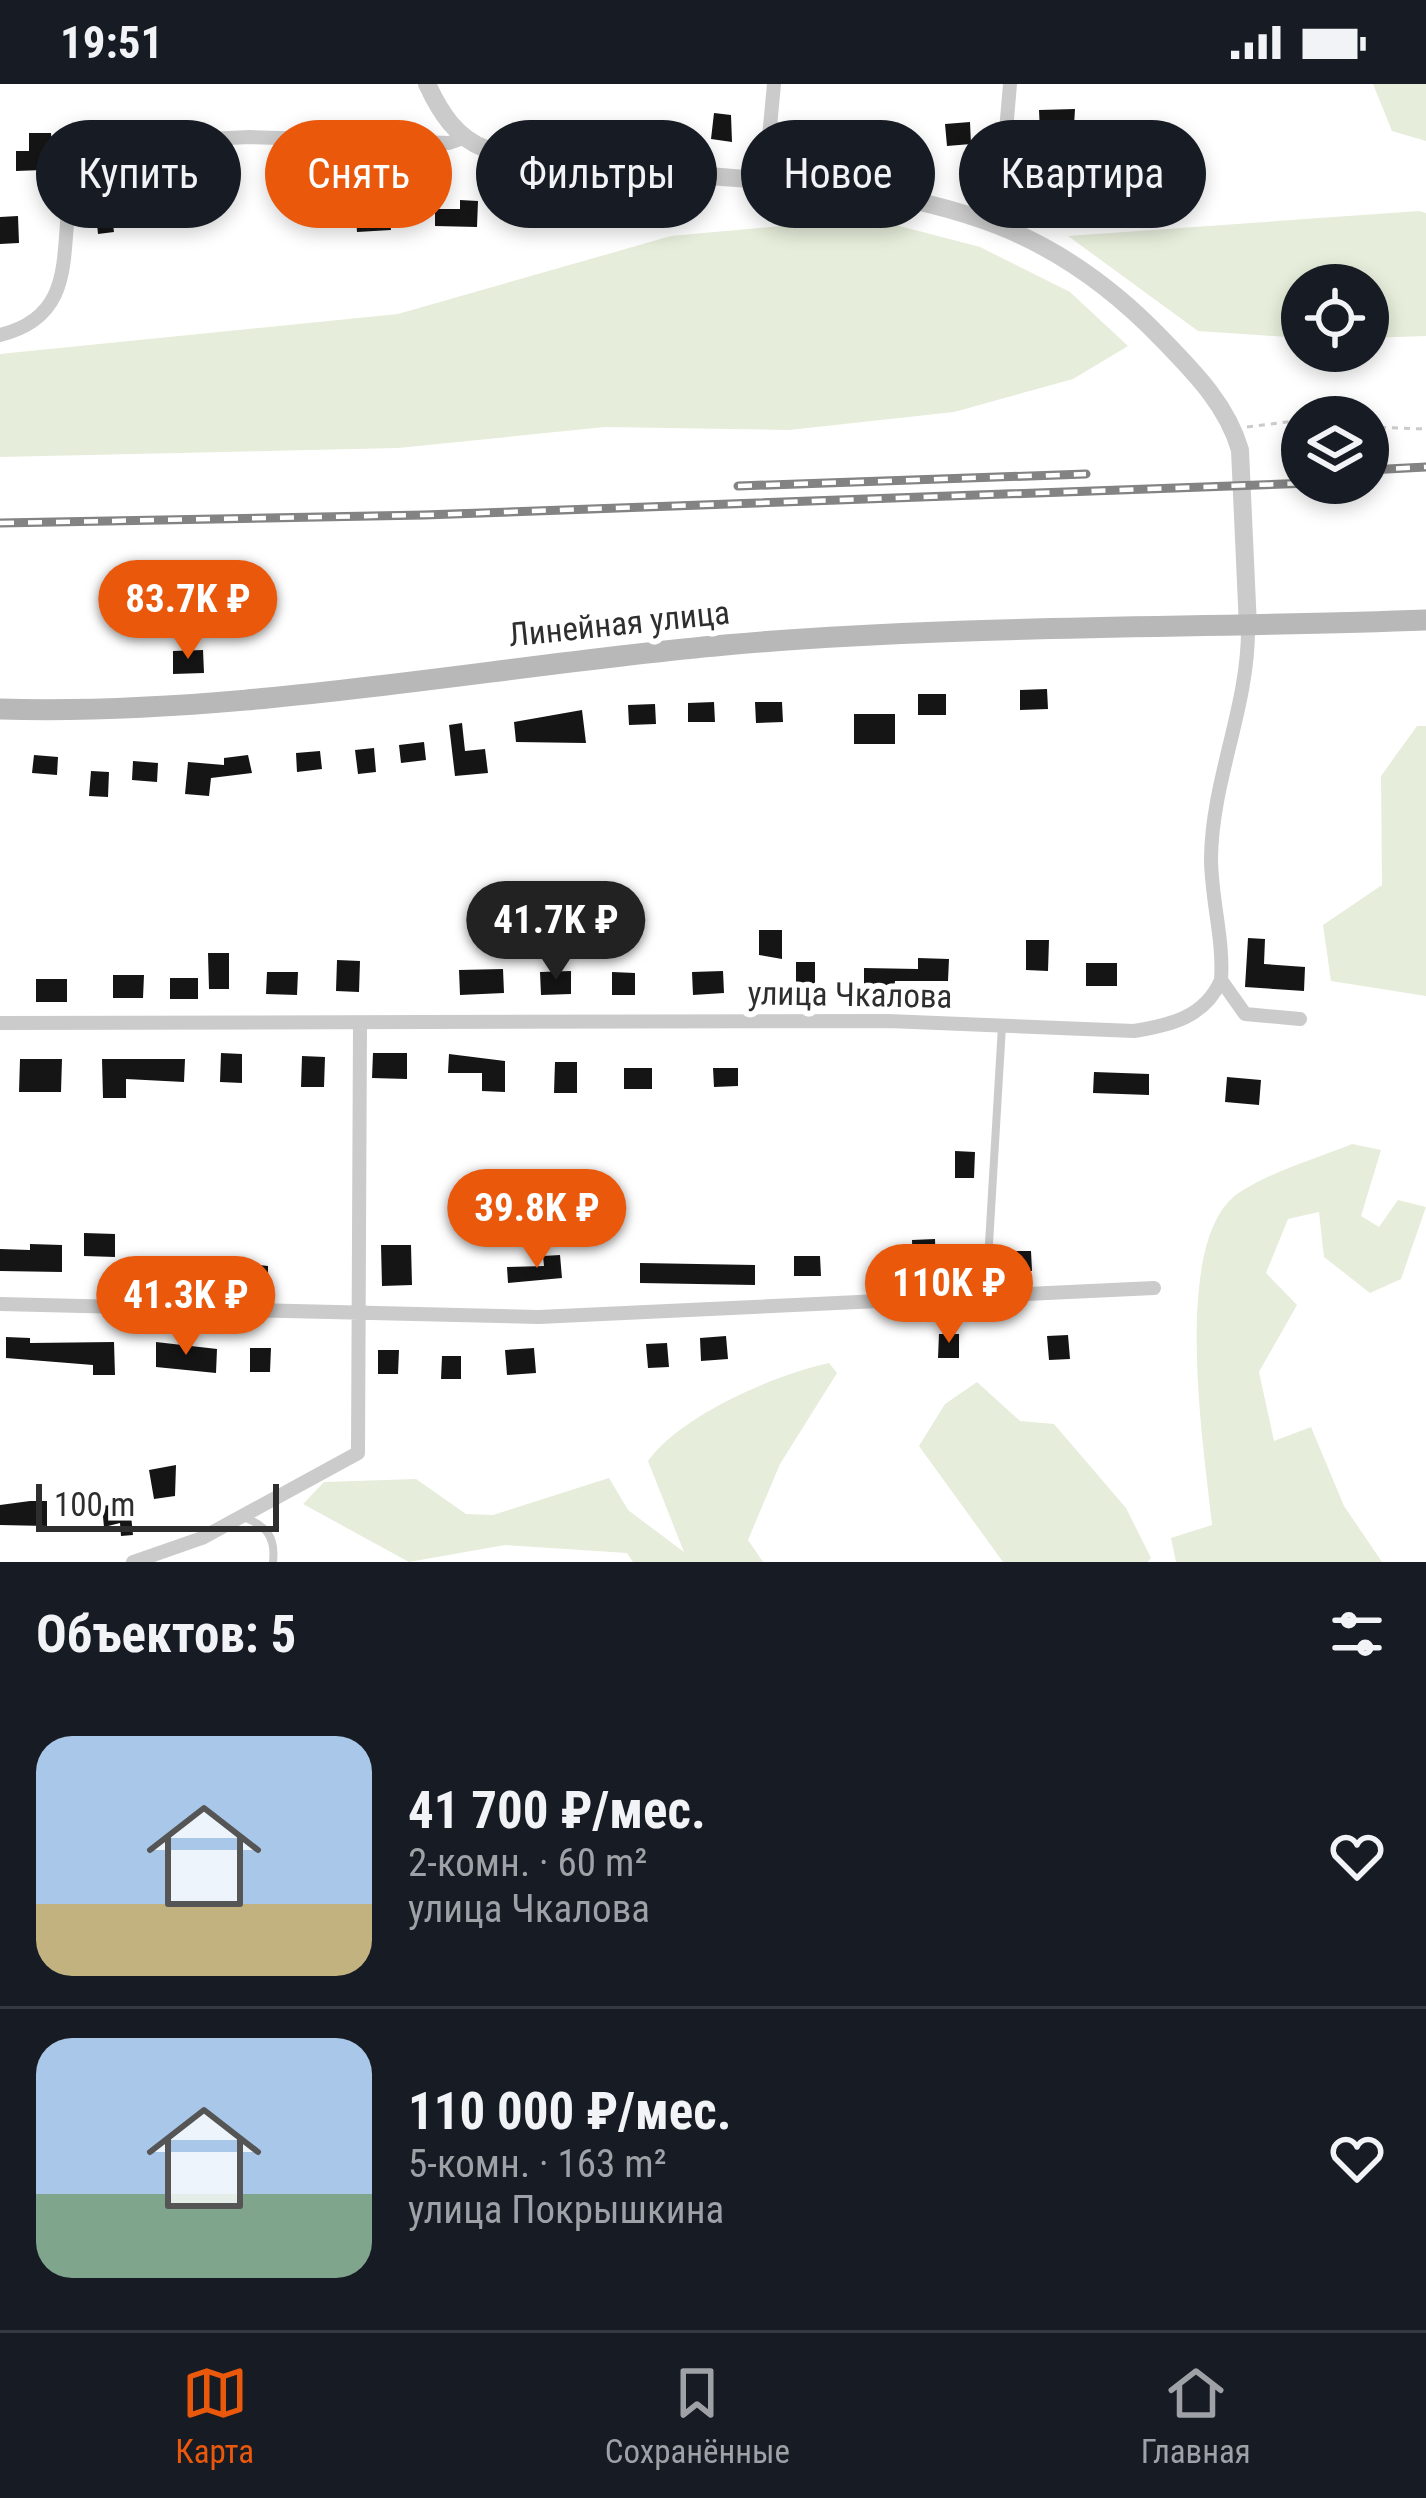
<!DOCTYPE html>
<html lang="ru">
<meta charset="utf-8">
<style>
body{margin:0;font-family:"Roboto Condensed",sans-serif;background:#242831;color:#f1f3f6;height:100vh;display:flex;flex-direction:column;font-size:45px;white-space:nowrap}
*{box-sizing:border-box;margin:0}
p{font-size:39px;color:#9ea1a6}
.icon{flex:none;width:66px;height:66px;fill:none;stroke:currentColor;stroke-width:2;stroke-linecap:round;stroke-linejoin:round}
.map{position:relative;height:1478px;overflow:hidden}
.details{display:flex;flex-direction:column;background:#171b24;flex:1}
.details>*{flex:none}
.hud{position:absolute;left:36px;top:36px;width:1356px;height:108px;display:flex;gap:24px}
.buttons{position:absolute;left:1281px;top:180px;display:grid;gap:24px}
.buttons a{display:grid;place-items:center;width:108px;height:108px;border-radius:50%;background:#171b24;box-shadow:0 6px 18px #0003;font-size:60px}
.scale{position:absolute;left:36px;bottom:30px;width:243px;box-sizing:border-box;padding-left:12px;border:6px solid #2e2e2e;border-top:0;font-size:33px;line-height:42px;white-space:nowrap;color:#2e2e2e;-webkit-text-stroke:9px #fff;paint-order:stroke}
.price{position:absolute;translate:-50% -102px;padding:0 27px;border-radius:42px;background:#ea580c;color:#fff;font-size:39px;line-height:78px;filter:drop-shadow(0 3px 6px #0008)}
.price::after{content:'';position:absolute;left:50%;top:72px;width:36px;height:27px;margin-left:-18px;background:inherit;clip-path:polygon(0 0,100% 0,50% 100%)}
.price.on{background:#222;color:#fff}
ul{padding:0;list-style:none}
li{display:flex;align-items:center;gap:36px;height:300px;padding:0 36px}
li+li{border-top:3px solid #363941}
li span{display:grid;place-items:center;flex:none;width:336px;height:240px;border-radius:36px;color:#555}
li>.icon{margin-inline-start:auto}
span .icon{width:144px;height:144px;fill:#fffc;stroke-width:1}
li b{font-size:51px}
h2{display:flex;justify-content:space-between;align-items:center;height:144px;padding:0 36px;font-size:51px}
.pill{padding:0 42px;border-radius:54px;background:#171b24;box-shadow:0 6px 18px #0003;font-size:42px;line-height:108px}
.pill.on{background:#ea580c;color:#fff}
.status{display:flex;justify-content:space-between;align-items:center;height:84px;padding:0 60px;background:#171b24;direction:ltr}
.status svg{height:33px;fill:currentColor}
.tab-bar{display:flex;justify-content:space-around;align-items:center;height:168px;border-top:3px solid #363941;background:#171b24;font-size:33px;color:#9ea1a6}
.tab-bar a{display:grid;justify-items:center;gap:6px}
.tab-bar .on{color:#ea580c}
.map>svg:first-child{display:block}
.green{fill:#e6edda}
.building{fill:#151515}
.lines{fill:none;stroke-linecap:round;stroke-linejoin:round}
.path{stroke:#cbcbcb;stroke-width:3;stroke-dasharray:6 6;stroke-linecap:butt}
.service{stroke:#cbcbcb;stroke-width:8}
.minor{stroke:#cbcbcb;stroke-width:14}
.tertiary{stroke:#cbcbcb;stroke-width:18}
.secondary{stroke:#b8b8b8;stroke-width:21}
.rail-casing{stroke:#838383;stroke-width:9}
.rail{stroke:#fff;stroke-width:4.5;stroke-dasharray:14;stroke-linecap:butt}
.labels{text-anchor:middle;stroke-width:12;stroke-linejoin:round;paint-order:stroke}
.street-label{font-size:33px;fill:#2e2e2e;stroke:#fff}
</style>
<div class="status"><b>19:51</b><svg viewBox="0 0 49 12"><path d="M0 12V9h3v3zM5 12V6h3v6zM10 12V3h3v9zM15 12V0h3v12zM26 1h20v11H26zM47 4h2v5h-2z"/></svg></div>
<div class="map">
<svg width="1426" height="1478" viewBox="0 0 1426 1478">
<rect width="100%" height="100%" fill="#fff"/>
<path class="green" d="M1373 0H1426V57L1392 47Z
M1419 127 1426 129V252L1368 254V201H1302V254L1198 247 1068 152Z
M869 134 980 163 1070 208 1128 262 1073 295 954 328 789 346 605 343 398 364 0 373V270L398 230 671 152Z
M1417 642H1426V912L1331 897 1323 841 1382 801 1381 692Z
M1352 1060 1381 1066 1361 1132 1379 1143 1398 1116 1426 1123 1401 1195 1370 1209 1324 1173 1319 1128 1288 1135 1266 1189 1297 1221 1259 1288 1274 1357 1311 1343 1344 1422 1382 1478H1176L1171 1454 1212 1441C1205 1369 1169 1153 1240 1108 1272 1087 1316 1075 1352 1060Z
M829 1279 837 1289 780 1380 748 1456 763 1478H633L627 1469 505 1461 409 1478 303 1420 324 1398 416 1395 466 1430 493 1431 609 1394 628 1426 684 1468 648 1377C681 1331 774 1291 829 1279Z
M977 1298 1020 1337 1054 1340 1126 1424 1151 1474 1148 1478H1003L919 1362 945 1320Z"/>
<path class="building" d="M1075 25 1072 76H1060L1058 48 1040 49 1039 26Z
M714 29 731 31 732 58 711 55Z
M970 38 971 60 947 62 945 40Z
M29 49H51L52 66 42 67 43 86 16 87V67H29Z
M283 74 314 75 312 110 273 108 274 85H283Z
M388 106 391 146 357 148 354 108Z
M460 116 478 117 477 143 435 142V125H460Z
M110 118 114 148 98 150 95 120Z
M18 132 19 159 0 160V133Z
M203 566 204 589 173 590V567Z
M1047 605 1048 625 1020 626V606Z
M918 610H946V631H918Z
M714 618 715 638H688V619Z
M755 618H782L783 638 756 639Z
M655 620 656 640 629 641 628 621Z
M582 626 586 659 516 658 514 638Z
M854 630H895V660H854Z
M462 639 465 667 485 665 488 689 455 692 449 641Z
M424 658 426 676 401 679 399 661Z
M374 664 376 688 358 690 355 666Z
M320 667 322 685 297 688 296 669Z
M34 671 58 673 57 691 32 689Z
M248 671 252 689 211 694 209 712 185 710 188 678 224 681V674Z
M133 677 158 679 157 698 132 696Z
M91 687 109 688 108 713 89 712Z
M759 846H782V875L759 871Z
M1248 854 1265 855 1264 880 1305 883 1304 907 1245 903Z
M1026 856H1049L1048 887 1026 886Z
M208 869H229V905H209Z
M918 874 949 875 948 897H895L894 907 864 906V884L918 885Z
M337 876 360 877 359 908 336 907Z
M796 878H815V902H796Z
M1086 879H1117V902H1086Z
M503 885 504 909 460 911 459 886Z
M571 887V910L541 911 540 888Z
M723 887 724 909 693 911 692 888Z
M267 888H298L297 911 266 910Z
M612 888 635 889V911H612Z
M113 891H144L143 914H113Z
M170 894H198V915H170Z
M36 895H67V918H36Z
M221 969 242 970V999L220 998Z
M373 969H407V995L372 994Z
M449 970 505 977V1008L482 1007V989H448Z
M302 972 325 973 324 1003H301Z
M20 975H62L61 1008H19Z
M102 975H185L184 998 126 995V1014H103Z
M555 978H577V1009H554Z
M624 984H652V1005H624Z
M713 984H738V1002L714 1003Z
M1094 988 1149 990V1011L1093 1009Z
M1227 993 1261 996 1259 1021 1225 1018Z
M955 1067 975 1068 974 1094H955Z
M84 1149 115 1150V1173L84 1172Z
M935 1155 936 1186 913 1187 912 1156Z
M30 1160 62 1161V1188L0 1187V1165L30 1166Z
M381 1161H411L412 1201 382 1202Z
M1004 1167H1031L1032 1187H1005Z
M560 1171 562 1194 508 1199 507 1183 544 1182 543 1172Z
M794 1172H820L821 1192H794Z
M141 1176H172V1199H141Z
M215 1176 268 1182V1197H214Z
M640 1179 755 1181V1201L640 1199Z
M939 1250H959V1274H938Z
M1068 1251 1070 1275 1049 1276 1047 1252Z
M726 1252 728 1275 701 1277 700 1254Z
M6 1253 30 1254V1259L114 1258 115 1291H93V1281L6 1274Z
M156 1258 217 1265 216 1289 156 1283Z
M667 1259 669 1283 648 1284 646 1260Z
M250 1264H271L270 1288H250Z
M534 1264 536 1289 507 1291 505 1266Z
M378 1266H399L398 1290H378Z
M442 1272H461V1295H441Z
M176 1381 175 1412 154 1415 149 1386Z
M30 1417H47V1442L0 1441V1421Z
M118 1420 119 1433 131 1431 133 1451 121 1452 120 1439 104 1443 102 1422Z"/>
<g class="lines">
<path class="path" d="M1247 343 1302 336
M1368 343 1426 345"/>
<path class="service" d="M986 1210 1002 942
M243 1433C266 1441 276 1453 273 1478"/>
<path class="minor" d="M1006 47 1010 0
M768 64 774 0
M0 251C99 227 43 128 88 67L108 60 249 53 449 59 466 53
M1221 896C1224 855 1211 815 1211 774 1212 695 1249 622 1248 543
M0 939 888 937 1134 947C1171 941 1205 933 1221 896L1245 930 1300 935
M0 1220 539 1233 1154 1204
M133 1478 202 1454 358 1369 360 940"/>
<path class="tertiary" d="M427 0C440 28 456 54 486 65 529 81 585 82 631 86 751 97 885 97 999 142 1062 167 1116 207 1162 255 1194 288 1227 321 1240 366L1248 543"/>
<path class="secondary" d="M0 625C242 632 484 583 725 561 958 540 1193 545 1426 536"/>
<g class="rail-casing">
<path id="rail" d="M1368 386 1426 383
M738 402 1086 390
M0 439 424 431 1311 399"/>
</g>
<use href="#rail" class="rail"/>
</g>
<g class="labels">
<g class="street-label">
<text transform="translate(619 539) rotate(-6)" y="12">Линейная улица</text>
<text transform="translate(850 910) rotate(1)" y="12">улица Чкалова</text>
</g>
</g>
</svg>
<div class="buttons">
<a><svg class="icon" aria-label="locate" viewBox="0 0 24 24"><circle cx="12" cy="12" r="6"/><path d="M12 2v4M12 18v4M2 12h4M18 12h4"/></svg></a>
<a><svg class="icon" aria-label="layers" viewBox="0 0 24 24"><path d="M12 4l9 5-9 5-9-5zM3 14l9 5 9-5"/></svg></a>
</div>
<div class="scale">100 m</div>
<b class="price" style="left:188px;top:578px">83.7K ₽</b>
<b class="price on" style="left:556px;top:899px">41.7K ₽</b>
<b class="price" style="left:537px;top:1187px">39.8K ₽</b>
<b class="price" style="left:949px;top:1262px">110K ₽</b>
<b class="price" style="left:186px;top:1274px">41.3K ₽</b>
<div class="hud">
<a class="pill">Купить</a>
<a class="pill on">Снять</a>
<a class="pill">Фильтры</a>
<a class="pill">Новое</a>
<a class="pill">Квартира</a>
</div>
</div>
<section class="details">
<h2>Объектов: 5<svg class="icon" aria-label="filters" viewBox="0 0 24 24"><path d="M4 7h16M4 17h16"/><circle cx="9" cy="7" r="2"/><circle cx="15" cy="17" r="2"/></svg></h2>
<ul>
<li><span style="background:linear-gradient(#a9c7e8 70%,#c2b280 0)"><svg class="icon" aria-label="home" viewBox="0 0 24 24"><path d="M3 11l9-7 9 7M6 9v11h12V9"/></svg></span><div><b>41 700 ₽/мес.</b><p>2-комн. · 60 m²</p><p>улица Чкалова</p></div><svg class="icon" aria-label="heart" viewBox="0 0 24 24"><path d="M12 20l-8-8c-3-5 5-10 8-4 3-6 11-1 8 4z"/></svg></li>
<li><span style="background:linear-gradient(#a9c7e8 65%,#7fa58c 0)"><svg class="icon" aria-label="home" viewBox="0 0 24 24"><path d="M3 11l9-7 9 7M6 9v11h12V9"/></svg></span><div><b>110 000 ₽/мес.</b><p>5-комн. · 163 m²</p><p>улица Покрышкина</p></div><svg class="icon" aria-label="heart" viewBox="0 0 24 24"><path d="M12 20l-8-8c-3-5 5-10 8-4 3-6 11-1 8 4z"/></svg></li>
</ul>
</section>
<nav class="tab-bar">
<a class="on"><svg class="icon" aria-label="map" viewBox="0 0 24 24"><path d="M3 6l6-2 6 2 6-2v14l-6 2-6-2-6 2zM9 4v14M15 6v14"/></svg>Карта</a>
<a><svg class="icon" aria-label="saved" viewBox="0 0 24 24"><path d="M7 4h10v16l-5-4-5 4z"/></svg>Сохранённые</a>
<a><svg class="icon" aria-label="home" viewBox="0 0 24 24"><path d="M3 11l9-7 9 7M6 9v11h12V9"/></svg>Главная</a>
</nav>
